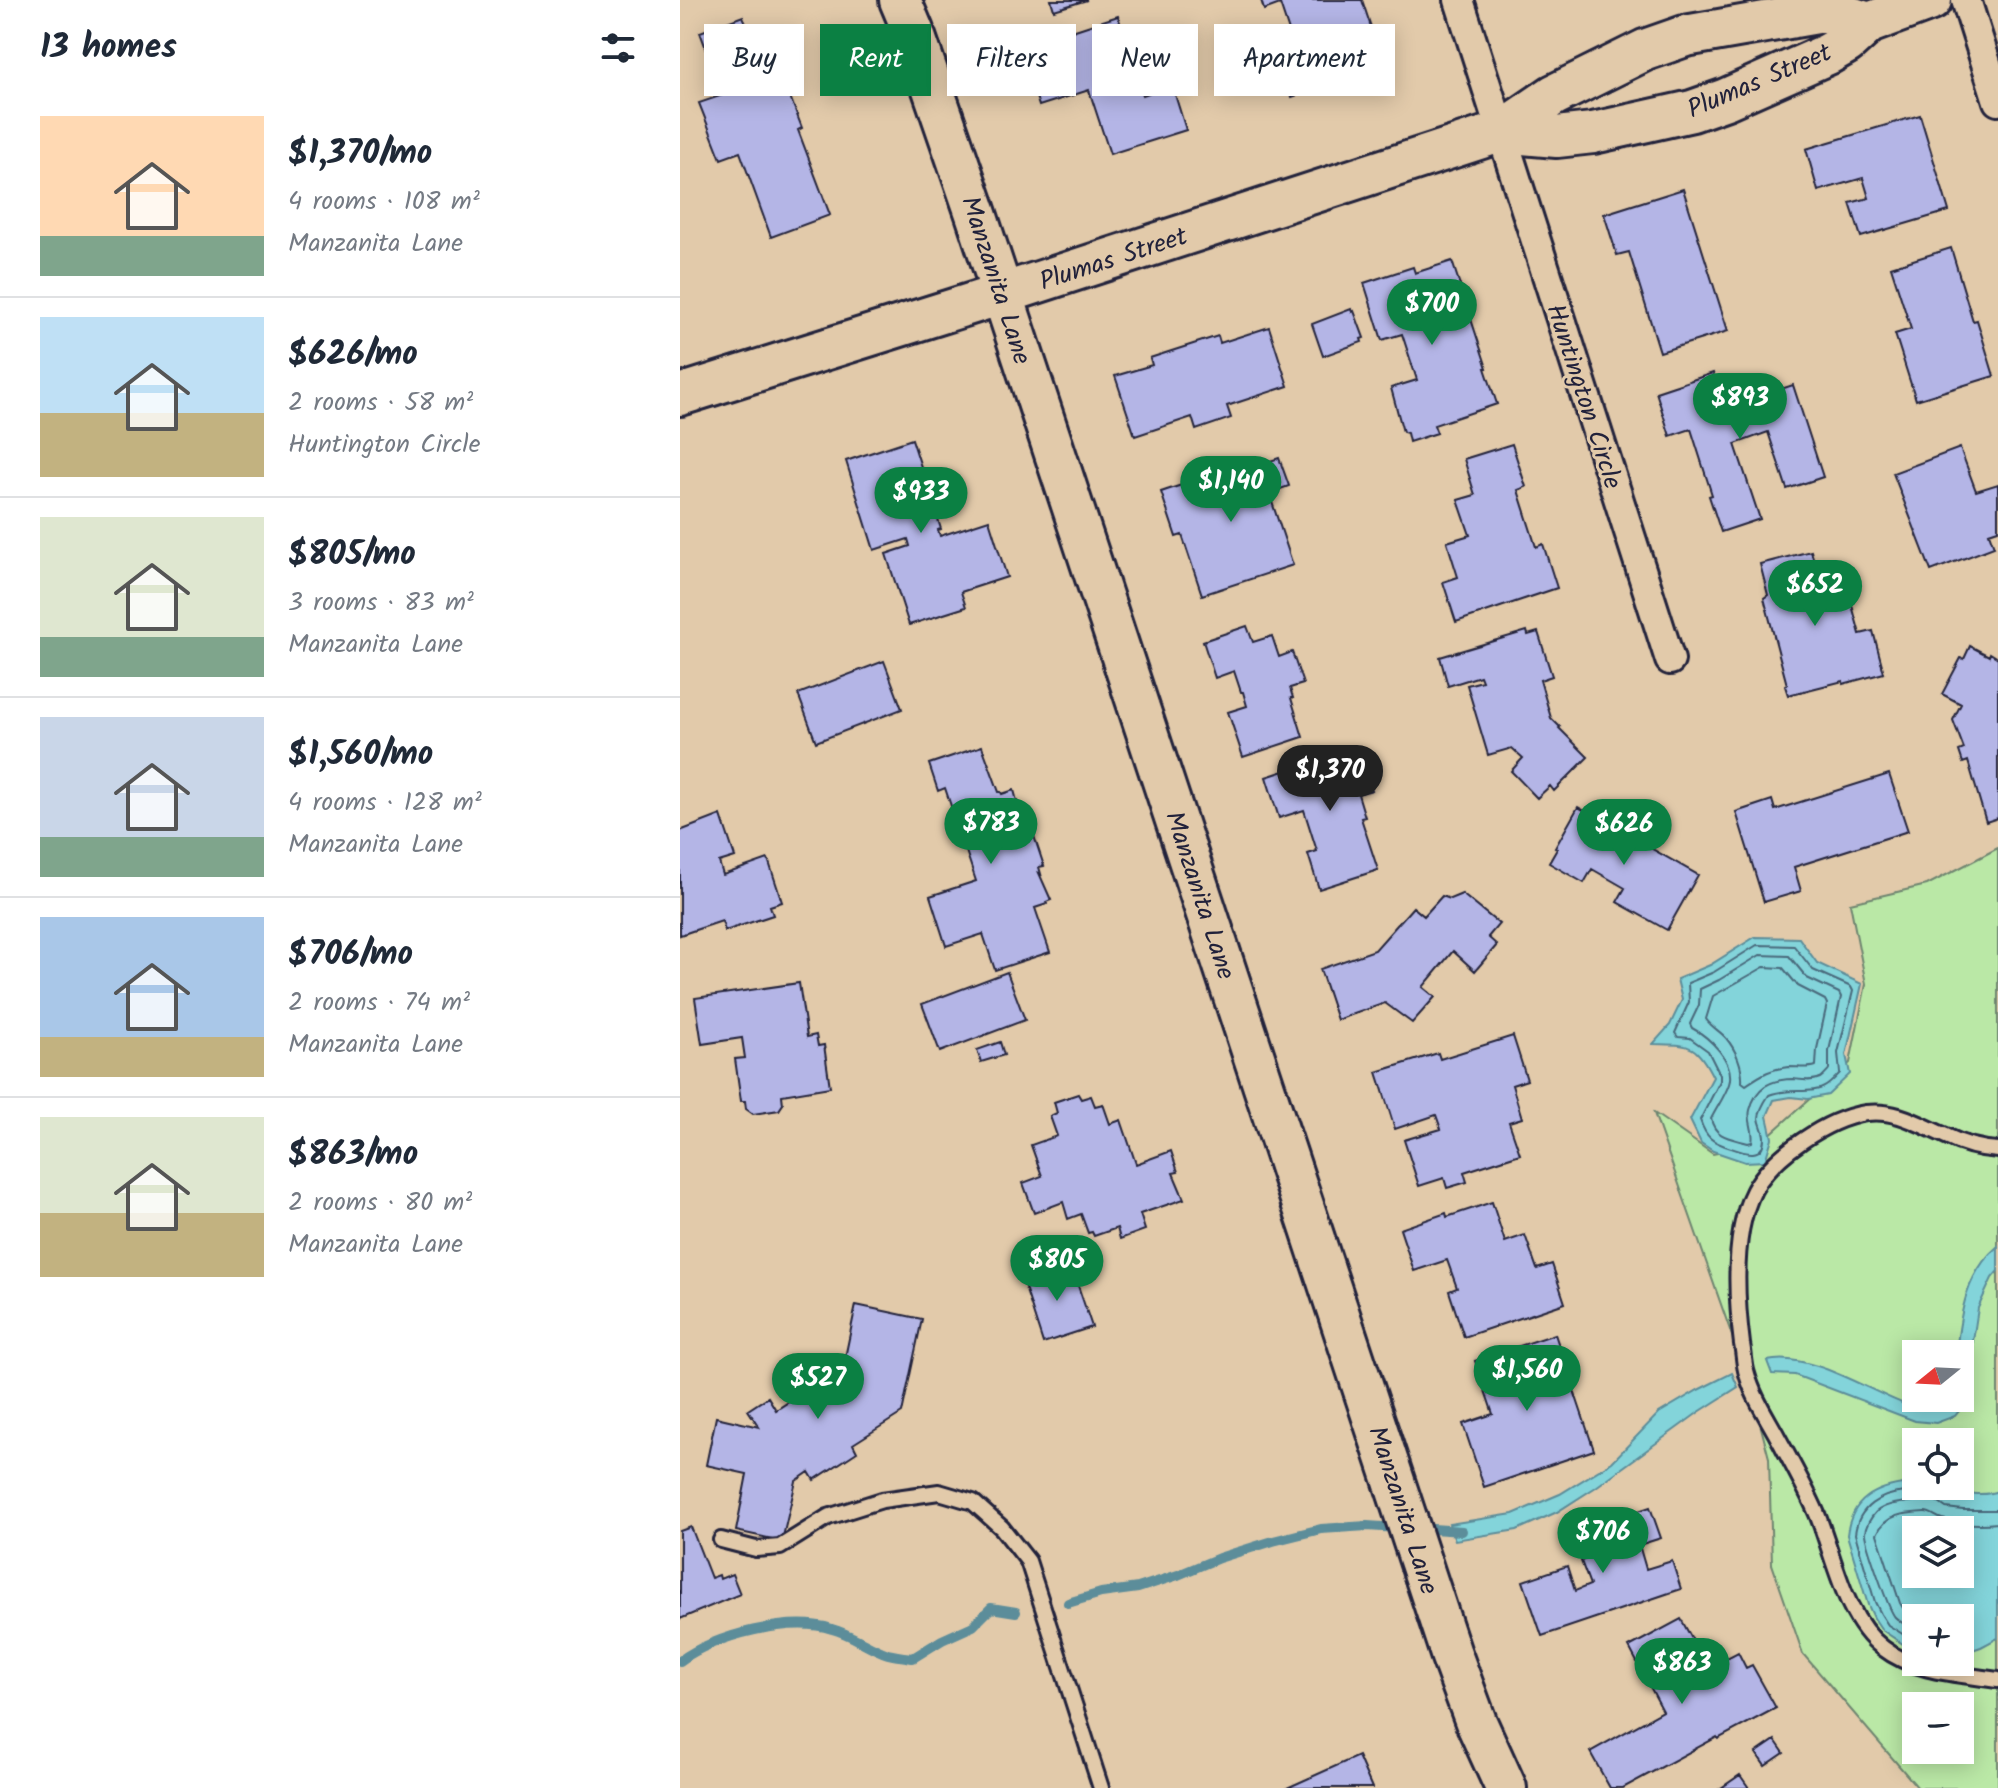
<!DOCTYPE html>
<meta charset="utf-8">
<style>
body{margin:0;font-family:Kalam,sans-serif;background:#f2f2f3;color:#1f2937;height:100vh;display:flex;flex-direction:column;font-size:30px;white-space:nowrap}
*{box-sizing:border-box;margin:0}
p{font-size:26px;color:#747a83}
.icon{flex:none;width:44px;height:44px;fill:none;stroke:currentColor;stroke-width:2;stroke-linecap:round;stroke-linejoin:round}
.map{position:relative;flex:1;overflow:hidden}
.side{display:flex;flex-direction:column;background:#fff;width:680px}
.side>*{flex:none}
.guide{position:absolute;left:24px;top:24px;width:760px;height:72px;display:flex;gap:16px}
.needle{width:52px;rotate:252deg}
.buttons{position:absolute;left:1222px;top:1340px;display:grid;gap:16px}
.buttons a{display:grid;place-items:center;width:72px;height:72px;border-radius:0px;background:#fff;box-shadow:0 4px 20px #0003;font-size:40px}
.price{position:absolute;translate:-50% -68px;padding:0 18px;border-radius:28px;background:#0b8043;color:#fff;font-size:26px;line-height:52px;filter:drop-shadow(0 2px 4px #0008)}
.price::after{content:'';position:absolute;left:50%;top:48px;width:24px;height:18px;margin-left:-12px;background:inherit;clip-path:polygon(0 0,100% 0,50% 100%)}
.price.selected{background:#222;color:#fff}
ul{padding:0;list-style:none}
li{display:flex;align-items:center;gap:24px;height:200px;padding:0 40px}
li+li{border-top:2px solid #e0e1e3}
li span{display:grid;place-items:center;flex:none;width:224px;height:160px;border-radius:0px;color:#555}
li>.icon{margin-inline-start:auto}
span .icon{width:96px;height:96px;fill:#fffc;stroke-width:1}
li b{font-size:34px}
h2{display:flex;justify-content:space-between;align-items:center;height:96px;padding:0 40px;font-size:34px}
.pill{padding:0 28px;border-radius:0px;background:#fff;box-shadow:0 4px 20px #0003;font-size:28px;line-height:72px}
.pill.selected{background:#0b8043;color:#fff}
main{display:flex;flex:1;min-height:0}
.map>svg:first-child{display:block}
.green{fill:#bae8a6;stroke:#6e8570;stroke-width:2;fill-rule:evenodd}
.water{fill:#83d4da;stroke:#5c8d9a;stroke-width:2;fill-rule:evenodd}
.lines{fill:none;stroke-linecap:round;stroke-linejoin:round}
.shore{stroke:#49697b;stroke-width:2}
.stream{stroke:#5c8d9a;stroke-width:10}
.building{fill:#b4b5e6;stroke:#22223b;stroke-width:2}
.lane-casing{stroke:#22223b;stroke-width:20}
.street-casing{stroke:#22223b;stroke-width:34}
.secondary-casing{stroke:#22223b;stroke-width:46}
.lane{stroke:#e2caaa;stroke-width:14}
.street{stroke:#e2caaa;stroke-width:28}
.secondary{stroke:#e2caaa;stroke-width:40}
.labels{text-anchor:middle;stroke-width:6;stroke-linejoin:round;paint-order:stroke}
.street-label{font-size:26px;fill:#22223b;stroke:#e2caaa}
</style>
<main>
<section class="side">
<h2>13 homes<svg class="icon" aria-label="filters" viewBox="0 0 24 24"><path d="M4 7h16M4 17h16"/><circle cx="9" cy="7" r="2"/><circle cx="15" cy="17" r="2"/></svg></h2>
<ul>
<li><span style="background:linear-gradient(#ffd9b3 75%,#7fa58c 0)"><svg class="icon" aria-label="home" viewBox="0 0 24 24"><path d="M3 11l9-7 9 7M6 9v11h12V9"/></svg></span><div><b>$1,370/mo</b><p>4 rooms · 108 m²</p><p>Manzanita Lane</p></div></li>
<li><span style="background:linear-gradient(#bfe0f5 60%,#c2b280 0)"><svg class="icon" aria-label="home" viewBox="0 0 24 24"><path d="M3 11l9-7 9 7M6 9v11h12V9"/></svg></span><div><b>$626/mo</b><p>2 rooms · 58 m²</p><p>Huntington Circle</p></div></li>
<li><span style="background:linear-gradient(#dfe7d0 75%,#7fa58c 0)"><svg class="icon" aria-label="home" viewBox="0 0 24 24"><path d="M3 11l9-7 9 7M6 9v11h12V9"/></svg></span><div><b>$805/mo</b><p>3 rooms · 83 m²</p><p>Manzanita Lane</p></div></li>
<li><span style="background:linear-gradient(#c9d6e8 75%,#7fa58c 0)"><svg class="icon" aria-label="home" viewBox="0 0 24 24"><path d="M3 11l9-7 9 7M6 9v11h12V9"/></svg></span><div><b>$1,560/mo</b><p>4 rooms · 128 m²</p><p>Manzanita Lane</p></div></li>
<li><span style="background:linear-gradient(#a9c7e8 75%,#c2b280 0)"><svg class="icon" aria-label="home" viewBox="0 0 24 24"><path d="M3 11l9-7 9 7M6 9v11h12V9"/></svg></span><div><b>$706/mo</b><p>2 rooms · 74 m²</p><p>Manzanita Lane</p></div></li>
<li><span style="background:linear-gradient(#dfe7d0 60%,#c2b280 0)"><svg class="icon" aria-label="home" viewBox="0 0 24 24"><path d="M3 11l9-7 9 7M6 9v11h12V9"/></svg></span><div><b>$863/mo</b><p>2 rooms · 80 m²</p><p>Manzanita Lane</p></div></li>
</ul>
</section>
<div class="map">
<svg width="1318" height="1788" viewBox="0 0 1318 1788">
<rect width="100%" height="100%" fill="#e2caaa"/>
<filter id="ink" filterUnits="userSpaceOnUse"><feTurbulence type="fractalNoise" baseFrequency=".0125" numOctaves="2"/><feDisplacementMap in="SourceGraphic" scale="16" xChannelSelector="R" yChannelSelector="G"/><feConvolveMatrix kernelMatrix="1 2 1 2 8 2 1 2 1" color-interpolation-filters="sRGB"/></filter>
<g filter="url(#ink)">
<path class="green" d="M1318 848V1788H1238L1123 1654 1092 1564 1089 1458 1072 1393 974 1113 1033 1154 1078 1145 1170 1063 1186 984 1170 903 1247 885ZM1236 1354H1280V1398H1236ZM1236 1442H1280V1486H1236ZM1236 1530H1280V1574H1236ZM1236 1618H1280V1662H1236ZM1236 1706H1280V1750H1236Z"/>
<path class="water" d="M1075 937 1119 938 1137 963 1182 984 1166 1055 1170 1074 1148 1095 1128 1099 1111 1097 1094 1100 1087 1116 1092 1138 1085 1161 1065 1162 1033 1151 1021 1143 1010 1120 1033 1077C1016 1042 1009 1045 973 1044L990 1025 1002 1000 997 979 1030 965Z
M1318 1246V1271L1312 1278 1298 1308 1293 1341 1294 1380 1288 1400 1275 1416 1256 1423 1235 1421 1115 1375 1092 1374 1087 1361C1128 1351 1185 1389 1224 1404L1238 1407 1250 1406 1264 1398H1280V1354H1276C1280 1314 1286 1273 1318 1246Z
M1052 1373 1058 1387 1019 1412 916 1487 877 1512 837 1530 775 1540 769 1524 833 1514 880 1494 932 1462 979 1413 1018 1390Z
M1229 1483 1236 1484V1486C1260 1486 1296 1500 1318 1491V1638L1301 1647 1280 1654V1618H1236V1649L1226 1646 1202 1630 1194 1618 1188 1605 1167 1535C1171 1499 1196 1487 1229 1483ZM1280 1530V1574H1236V1530Z"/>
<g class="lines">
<path class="shore" d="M1077 945 1114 946 1133 970 1171 987 1173 991 1158 1053 1160 1073C1156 1077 1151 1083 1146 1086 1133 1095 1107 1087 1089 1095 1085 1101 1079 1110 1079 1118 1080 1125 1084 1131 1084 1137 1084 1160 1065 1153 1051 1148 1032 1142 1026 1138 1020 1120L1040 1081V1075L1028 1051 1010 1038 998 1037 995 1033 1009 1002 1008 983 1034 972Z
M1080 955 1109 956 1127 978 1159 993 1161 997 1149 1051V1069C1149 1070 1141 1078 1140 1078 1132 1082 1122 1080 1114 1079 1090 1079 1076 1087 1070 1110 1067 1121 1075 1131 1072 1142L1068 1143C1051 1138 1035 1138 1031 1119 1037 1107 1045 1096 1049 1084 1056 1062 1029 1037 1012 1028L1010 1024 1019 1005 1020 989 1039 980Z
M1084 967 1103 968 1118 986 1145 1000 1147 1004 1137 1049 1136 1066C1127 1069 1119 1067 1109 1067 1089 1069 1081 1075 1066 1085L1062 1082C1063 1067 1056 1050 1046 1038 1040 1031 1031 1027 1026 1019L1033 996Z
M1238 1618 1223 1608 1220 1603 1197 1534C1205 1514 1226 1513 1245 1512 1251 1512 1256 1517 1262 1519 1279 1524 1300 1525 1318 1523
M1236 1630C1229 1627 1220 1622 1215 1617 1209 1611 1186 1544 1185 1534 1185 1527 1191 1517 1196 1512 1211 1499 1233 1506 1249 1496L1266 1508 1283 1510H1318
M1236 1640 1229 1638 1208 1625 1201 1614 1195 1602 1175 1534C1178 1507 1200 1494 1226 1492 1234 1491 1237 1493 1243 1486"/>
<path class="stream" d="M738 1528 782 1531
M388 1603 421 1593 458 1588 498 1575 539 1558 593 1541 641 1529 687 1526 718 1528
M0 1661C34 1635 111 1616 152 1629 172 1634 189 1648 208 1654 216 1656 225 1657 233 1658L262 1640 293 1626 311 1608 336 1612"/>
</g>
<path class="building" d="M371 0H407L374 10Z
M581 0H682L700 54 652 70 657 82 612 97 598 54 615 49 600 4 584 10Z
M63 16 84 72 76 75 78 81 101 73 122 128 118 130 150 215 91 237 60 152 41 159 19 103 43 95 20 32Z
M438 16 463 95 492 85 506 130 430 154 409 90 359 106 340 48Z
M1240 115 1269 211 1181 237 1170 203 1189 198 1183 178 1138 191 1126 149Z
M1003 189 1048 331 980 352 949 252 937 255 924 214Z
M1271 248 1293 321 1297 320 1314 376 1236 400 1215 334 1231 329 1211 267Z
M772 261 807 368H805L817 404 754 425 757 433 729 442 727 433 723 432 711 388 737 380 722 334 702 340 684 283 733 267 735 273Z
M671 309 672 312 674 311 684 338 681 339 682 342 643 356 632 324Z
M589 327 608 386 547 406 551 418 516 430 512 417 455 436 435 376 472 365 470 358 538 336 540 343Z
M1033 373 1044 408 1113 385 1143 477 1107 489 1088 432 1055 444 1080 519 1041 532 1029 496 1032 495 1011 429 990 436 976 392Z
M232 439 261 529 258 530 260 536 309 520 327 577 281 592 286 607 229 625 206 554 230 546 228 539 194 550 166 461Z
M832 444 846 487 838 490 856 547 863 544 877 588 776 622 763 582 778 577 767 542 790 535 778 500 795 495 784 459Z
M1280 448 1296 491 1318 484V530L1309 533 1314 547 1251 571 1213 473Z
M599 458 609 486 589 493 613 565 522 595 502 535 496 537 481 492 576 460 578 465Z
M1131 551 1140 582 1147 581 1153 603 1170 598 1180 634 1193 631 1204 673 1163 684V681L1108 695 1105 686 1107 685 1084 598 1088 595 1080 564Z
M567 626 573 642 592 636 599 657 612 652 623 684 610 688 613 698H611L623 737 563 757 548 712 567 706 563 692H561L554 671 535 678 523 641Z
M847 631 848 635 858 632 872 676 860 680 871 718 880 727 879 728 908 757 874 791 870 786 857 798 831 771 843 758 832 748 808 755 787 685 802 681 800 676 768 686 760 657Z
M1290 646 1309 656 1310 653 1318 658V818L1306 822 1288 761 1283 763 1279 751 1284 749 1273 720 1281 704 1262 694 1281 658 1284 659Z
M204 661 222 709 136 742 118 694Z
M302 746 319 792H321L322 794 334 790 342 820 346 825 350 824 364 866 359 867 361 874 359 873 371 900 366 902 367 904 355 908 370 952 315 970 303 934 266 946 250 896 296 881 265 788 258 791 249 764Z
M678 747 692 790 678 794 685 817 681 818 698 870 639 889 628 854 637 851 624 810 599 818 586 777Z
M1209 774 1228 831 1114 867 1121 891 1084 902 1056 812 1092 800 1095 810Z
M898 807 1018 875 987 930 937 902 945 888 912 869 904 883 869 863 877 849 875 848Z
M41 815 55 857 39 862 43 875 88 859 102 902 90 906 93 915 45 931 42 921 0 935V831Z
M782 894 819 924 808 937 817 945 795 971 773 951 743 987 755 997 732 1023 705 1003 657 1020 640 969 695 950 733 907 744 916 762 896 770 899Z
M327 972 345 1020 260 1052 242 1004Z
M119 983 127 1037 136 1035 138 1046 144 1045 150 1087 102 1095 103 1104 99 1110 73 1114 66 1109 65 1101H61L55 1059 65 1058 62 1038 22 1044 15 998Z
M833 1036 847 1080 832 1085 842 1118 829 1122 840 1154 784 1172 787 1182 767 1188 764 1178 739 1186 724 1140 761 1129 756 1115 715 1129 697 1072 758 1053 760 1059Z
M320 1042 324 1055 301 1062 297 1050Z
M398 1094 401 1099 411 1096 415 1106 423 1104 430 1124 441 1120 456 1164 491 1151 498 1172 493 1173 504 1199 460 1214 465 1230 440 1239 437 1228 414 1236 412 1232 408 1233 401 1214 388 1219 383 1202 354 1213 343 1183 362 1176 351 1145 377 1136 370 1116 377 1113 374 1102Z
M812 1202 825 1242 845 1235 857 1269 872 1264 885 1303 784 1337 769 1291 777 1288 767 1260 734 1271 720 1229 766 1213 767 1217Z
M390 1262 412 1327 363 1343 342 1278Z
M176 1305 242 1319 222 1413 173 1444 177 1452 134 1480 129 1472 116 1481 102 1541 56 1531 67 1474 26 1465 36 1417 79 1427 68 1410 88 1397 96 1410 156 1371 158 1374 162 1372Z
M875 1334 914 1450 804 1487 783 1424 813 1414 795 1361Z
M970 1507 981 1538 959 1545 966 1569 992 1561 1001 1589 862 1636 843 1581 887 1566 895 1591 910 1585 901 1561 906 1559 896 1532Z
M11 1527 31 1578 39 1575 40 1579 52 1574 60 1594 0 1619V1531Z
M1001 1619 1028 1668 1058 1652 1066 1668 1072 1665 1096 1708 1038 1739 1037 1737 943 1788H930L910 1752 983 1711 949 1647Z
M1095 1740 1104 1753 1085 1766 1076 1753Z
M678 1756 692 1788H607Z
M1060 1775 1069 1788H1041Z"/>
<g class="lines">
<g class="lane-casing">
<path id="lane" d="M1318 1150C1300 1149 1282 1144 1266 1136 1240 1125 1216 1109 1186 1113 1147 1119 1093 1155 1074 1190 1052 1233 1056 1297 1062 1344 1064 1354 1064 1365 1067 1374 1073 1396 1085 1414 1096 1434 1110 1460 1125 1486 1137 1514 1155 1558 1164 1618 1203 1648 1235 1673 1280 1674 1318 1680
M41 1540 76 1549 100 1547 148 1517 202 1500 259 1492 293 1502 322 1528 348 1561 421 1788"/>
</g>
<g class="street-casing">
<path id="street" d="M779 0 990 660
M1286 0 1318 101"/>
</g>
<g class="secondary-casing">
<path id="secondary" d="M220 0 233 31 296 214 771 1654 796 1722 826 1788
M820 132 877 137 913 133 1012 111 1046 99 1148 54 1167 43 1189 23 1251 0
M0 395 322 294 820 132 874 95 965 50 1005 36 1143 12 1164 15 1189 23"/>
</g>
<use href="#lane" class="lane"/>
<use href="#street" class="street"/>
<use href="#secondary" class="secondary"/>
</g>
</g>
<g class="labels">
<g class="street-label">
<text transform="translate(1079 80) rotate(-23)" y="9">Plumas Street</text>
<text transform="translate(433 258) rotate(-18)" y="9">Plumas Street</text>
<text transform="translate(317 280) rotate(72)" y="9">Manzanita Lane</text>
<text transform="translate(905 396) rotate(72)" y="9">Huntington Circle</text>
<text transform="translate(521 895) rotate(72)" y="9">Manzanita Lane</text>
<text transform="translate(724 1510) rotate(72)" y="9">Manzanita Lane</text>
</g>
</g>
</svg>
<div class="buttons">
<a><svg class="needle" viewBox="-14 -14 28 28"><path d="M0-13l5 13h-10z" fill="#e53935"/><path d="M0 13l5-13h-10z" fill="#747a83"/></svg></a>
<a><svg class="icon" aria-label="locate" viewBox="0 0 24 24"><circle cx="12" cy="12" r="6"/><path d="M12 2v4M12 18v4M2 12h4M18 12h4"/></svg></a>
<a><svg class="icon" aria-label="layers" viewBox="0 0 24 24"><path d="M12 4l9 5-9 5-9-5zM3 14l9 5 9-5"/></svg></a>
<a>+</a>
<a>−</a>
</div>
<b class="price" style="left:752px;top:347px">$700</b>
<b class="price" style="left:1060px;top:441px">$893</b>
<b class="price" style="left:551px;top:524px">$1,140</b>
<b class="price" style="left:241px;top:535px">$933</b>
<b class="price" style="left:1135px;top:628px">$652</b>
<b class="price selected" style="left:650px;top:813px">$1,370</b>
<b class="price" style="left:311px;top:866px">$783</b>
<b class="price" style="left:944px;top:867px">$626</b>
<b class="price" style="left:377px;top:1303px">$805</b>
<b class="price" style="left:847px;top:1413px">$1,560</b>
<b class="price" style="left:138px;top:1421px">$527</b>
<b class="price" style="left:923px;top:1575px">$706</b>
<b class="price" style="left:1002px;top:1706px">$863</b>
<div class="guide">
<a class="pill">Buy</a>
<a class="pill selected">Rent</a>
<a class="pill">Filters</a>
<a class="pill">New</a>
<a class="pill">Apartment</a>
</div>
</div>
</main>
